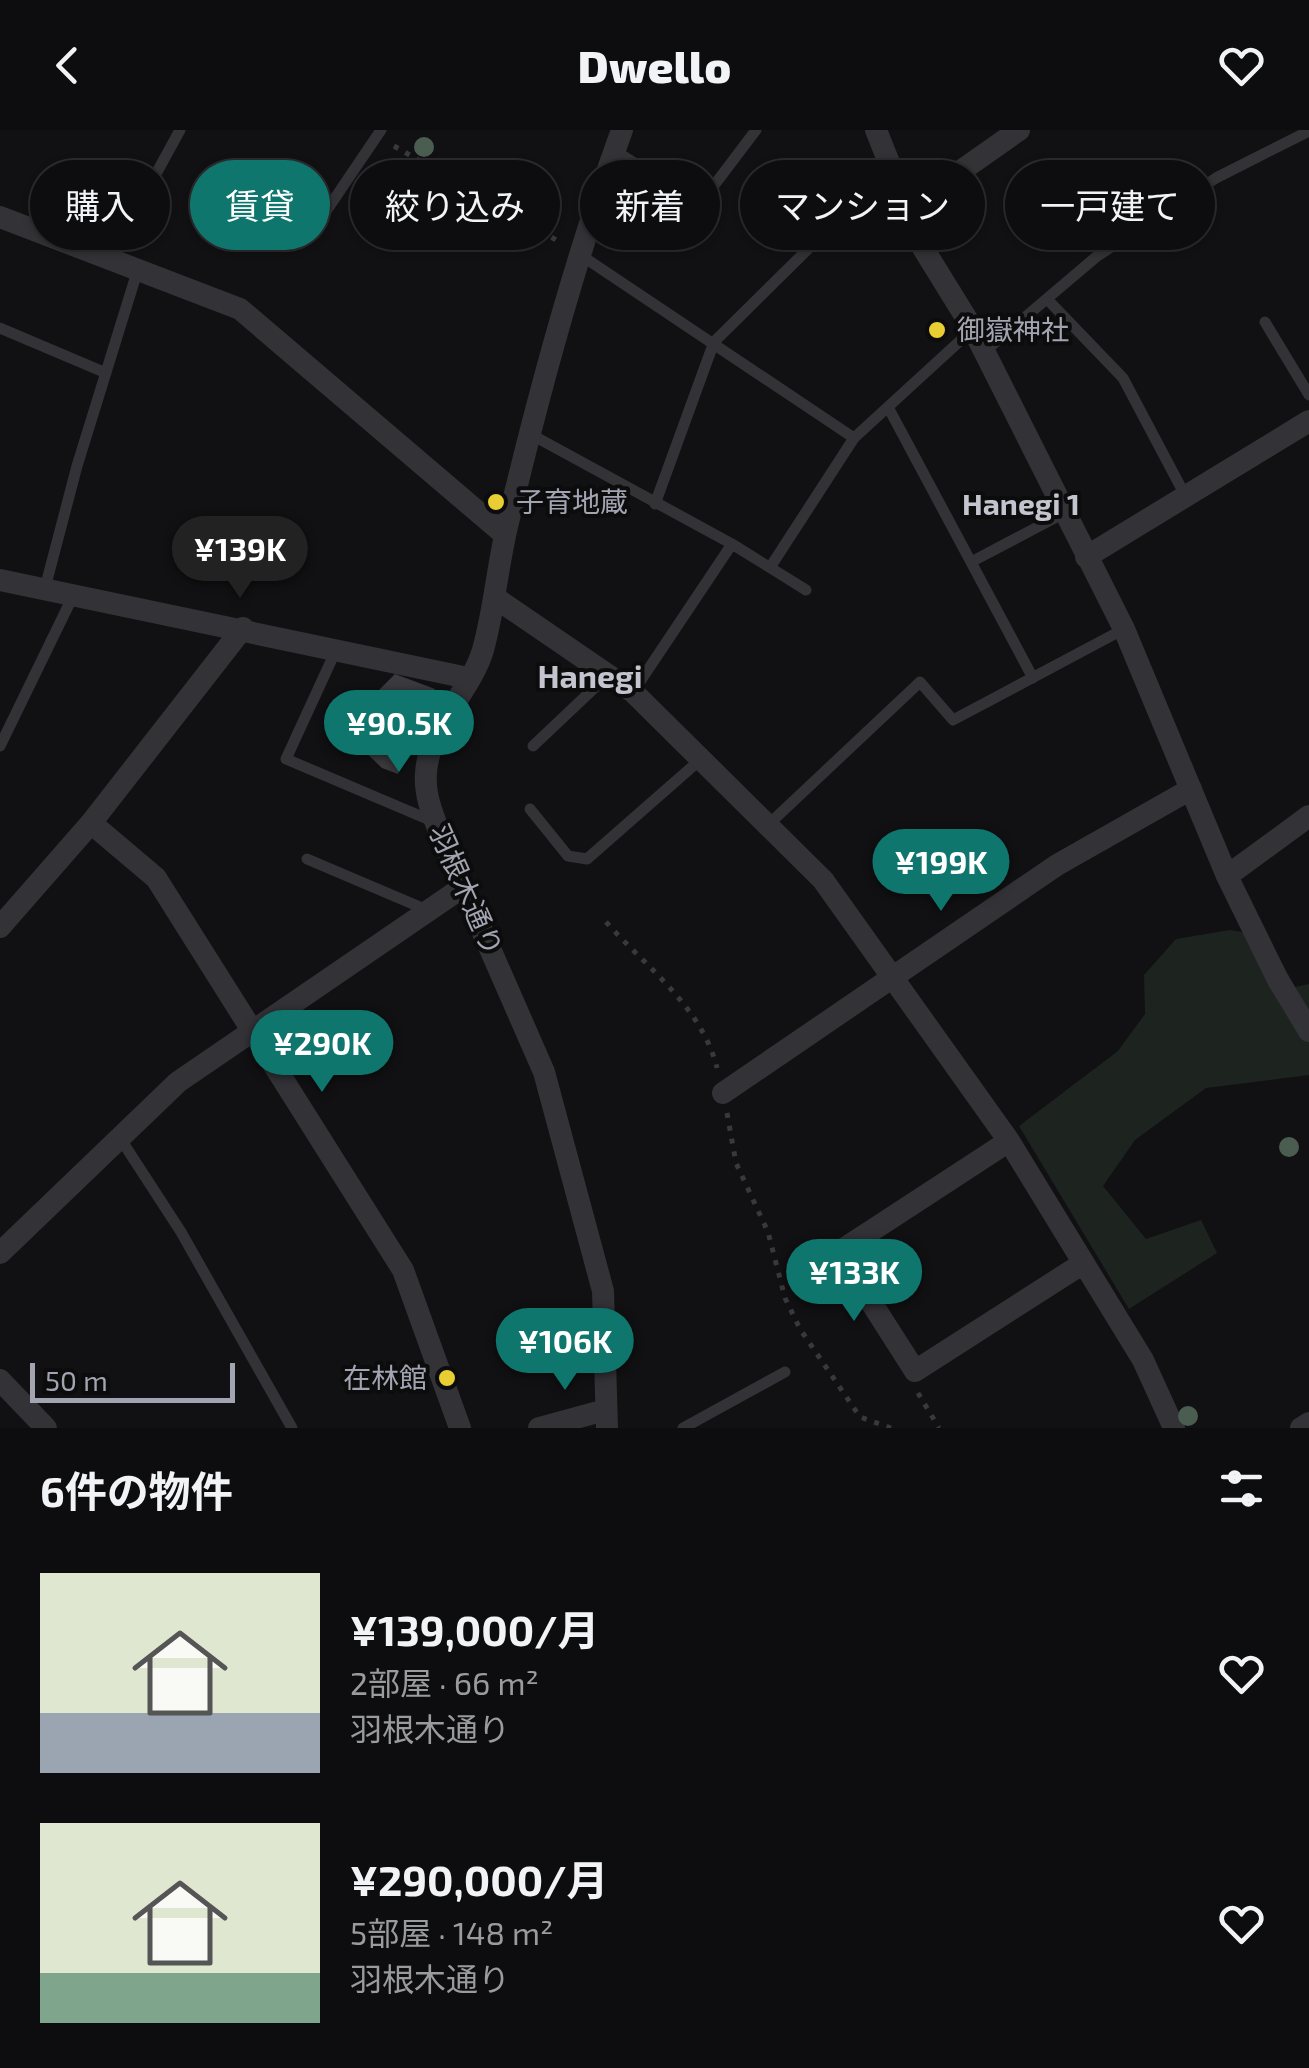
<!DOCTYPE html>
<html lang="ja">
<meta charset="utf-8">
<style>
body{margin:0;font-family:"Exo 2","Noto Sans JP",sans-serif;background:#1b1a1c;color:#f1f3f6;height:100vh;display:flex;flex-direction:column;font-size:38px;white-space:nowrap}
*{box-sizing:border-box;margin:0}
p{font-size:32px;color:#9a9b9e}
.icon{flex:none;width:55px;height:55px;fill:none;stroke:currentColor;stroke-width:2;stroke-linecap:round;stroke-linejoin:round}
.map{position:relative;height:1298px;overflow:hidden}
.details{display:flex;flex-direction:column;background:#0d0c0e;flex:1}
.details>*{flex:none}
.guide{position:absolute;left:30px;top:30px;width:1250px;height:90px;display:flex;gap:20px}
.scale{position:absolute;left:30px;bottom:25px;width:205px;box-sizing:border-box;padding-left:10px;border:5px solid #a2a4b2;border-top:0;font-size:28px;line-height:35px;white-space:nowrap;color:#a2a4b2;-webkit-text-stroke:8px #0c0c0d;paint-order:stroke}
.price{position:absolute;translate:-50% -85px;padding:0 22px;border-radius:35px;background:#0f766e;color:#fff;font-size:32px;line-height:65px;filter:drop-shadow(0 2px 5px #0008)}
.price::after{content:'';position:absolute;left:50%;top:60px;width:30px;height:22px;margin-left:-15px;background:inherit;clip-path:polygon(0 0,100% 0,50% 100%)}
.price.on{background:#222;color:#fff}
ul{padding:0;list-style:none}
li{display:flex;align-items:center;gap:30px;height:250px;padding:0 40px}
li span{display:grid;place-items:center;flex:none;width:280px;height:200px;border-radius:0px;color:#555}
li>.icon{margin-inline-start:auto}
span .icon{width:120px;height:120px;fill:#fffc;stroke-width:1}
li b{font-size:42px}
h2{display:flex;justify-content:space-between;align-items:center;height:120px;padding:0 40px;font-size:42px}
.chip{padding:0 35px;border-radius:45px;background:#0d0c0e;box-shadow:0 2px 8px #0004,0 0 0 2px #2d2c2e;font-size:35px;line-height:90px}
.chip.on{background:#0f766e;color:#fff}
header{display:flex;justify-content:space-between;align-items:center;height:130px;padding:0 40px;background:#0d0c0e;font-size:45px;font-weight:800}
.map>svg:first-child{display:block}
.green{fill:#1d241f}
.building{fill:#3b3b3f}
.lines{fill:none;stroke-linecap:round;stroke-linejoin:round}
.path{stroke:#38383e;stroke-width:5;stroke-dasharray:5 8;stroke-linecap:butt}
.service{stroke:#323237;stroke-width:11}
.minor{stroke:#323237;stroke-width:22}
.tree{fill:#4b5d50}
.poi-dot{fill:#e8ce33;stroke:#0c0c0d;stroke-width:4}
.labels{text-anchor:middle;stroke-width:8;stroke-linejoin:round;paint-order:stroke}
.poi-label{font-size:28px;fill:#a2a4b2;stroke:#0c0c0d;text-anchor:start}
.street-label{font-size:28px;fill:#a2a4b2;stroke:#0c0c0d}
.neighbourhood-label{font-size:30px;font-weight:bold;fill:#c3c4ce;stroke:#0c0c0d}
.quarter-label{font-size:32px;font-weight:bold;fill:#c3c4ce;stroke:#0c0c0d}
</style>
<header><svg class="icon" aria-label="back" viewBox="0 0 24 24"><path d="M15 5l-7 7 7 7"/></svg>Dwello<svg class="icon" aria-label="heart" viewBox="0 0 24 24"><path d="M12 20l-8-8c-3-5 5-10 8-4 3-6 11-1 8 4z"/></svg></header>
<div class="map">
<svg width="1309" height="1298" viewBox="0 0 1309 1298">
<rect width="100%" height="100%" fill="#111012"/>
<path class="green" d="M1230 800 1267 806 1295 857 1309 854V945L1206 958 1135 1010 1103 1056 1146 1109 1201 1090 1217 1123 1129 1179 1019 996 1118 921 1145 884 1144 845 1176 809Z"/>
<path class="building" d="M395 544 435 559 419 598 409 594 403 604 405 621 398 644 382 638 361 618 372 602 359 596 369 570Z"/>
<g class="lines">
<path class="path" d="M394 16 558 111
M606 792C647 838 702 877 717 938
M727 983 736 1033 768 1102 785 1168 800 1199 860 1287 891 1298
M918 1263 939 1298"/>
<path class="service" d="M615 21 700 74 756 0
M312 102 381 0
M579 124 854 308
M110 128 180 0
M1047 169 1123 248 1186 367
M1265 192 1309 265
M0 198 106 243
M984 222 1096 127 1216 48 1309 1
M888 277 1033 548
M532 305 732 414 806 460
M655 374 714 212 892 36
M973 431 1066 382
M771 436 854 308 973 199
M45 458 77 336 138 139
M337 518 286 629 432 691
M633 562 732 414
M0 616 74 464
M533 616 608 545
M530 679 568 726 587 729 701 629
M768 695 920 552 953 590 1124 499
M307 729 427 780
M120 1008 181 1102 292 1298
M683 1298 785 1242"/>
<path class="minor" d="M876 0 923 118 973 199 1124 499 1227 746 1278 850 1309 901
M908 78 1019 0
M0 87 240 179 505 405
M1086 427 1309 291
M0 450 468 548
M497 469 633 562 823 750 1009 1011 1143 1230 1174 1298
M91 693 156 748 403 1140 460 1298
M1227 746 1309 686
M0 797 91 693 243 498
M723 963 1057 735 1191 659
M1009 1011 839 1122 915 1241 1082 1134
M0 1123 178 952 463 757
M0 1250 46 1298
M539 1298 605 1280
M607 1298 603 1161 544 942 442 709C434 688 424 666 426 643 429 595 470 563 483 520 494 480 497 441 506 401 538 265 574 131 622 0
M1301 1298 1309 1293"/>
</g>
<g class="tree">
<circle cx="424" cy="17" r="10"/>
<circle cx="460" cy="38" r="10"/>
<circle cx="491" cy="54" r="10"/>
<circle cx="518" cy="73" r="10"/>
<circle cx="1289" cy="1017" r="10"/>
<circle cx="1188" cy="1286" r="10"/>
</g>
<g class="poi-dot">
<circle cx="937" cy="200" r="10"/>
<circle cx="496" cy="372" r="10"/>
<circle cx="447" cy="1248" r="10"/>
</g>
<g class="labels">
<g class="poi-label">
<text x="957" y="210">御嶽神社</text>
<text x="516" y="382">子育地蔵</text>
<text x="427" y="1258" text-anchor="end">在林館</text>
</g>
<g class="street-label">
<text transform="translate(466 760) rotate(66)" y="10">羽根木通り</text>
</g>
<g class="neighbourhood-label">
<text x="1021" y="385">Hanegi 1</text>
</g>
<g class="quarter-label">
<text x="590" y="558">Hanegi</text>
</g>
</g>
</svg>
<div class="scale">50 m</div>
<b class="price on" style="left:240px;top:471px">¥139K</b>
<b class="price" style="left:399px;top:645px">¥90.5K</b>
<b class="price" style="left:941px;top:784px">¥199K</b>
<b class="price" style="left:322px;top:965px">¥290K</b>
<b class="price" style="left:854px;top:1194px">¥133K</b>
<b class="price" style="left:565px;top:1263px">¥106K</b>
<div class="guide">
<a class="chip">購入</a>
<a class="chip on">賃貸</a>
<a class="chip">絞り込み</a>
<a class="chip">新着</a>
<a class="chip">マンション</a>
<a class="chip">一戸建て</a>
</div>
</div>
<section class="details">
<h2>6件の物件<svg class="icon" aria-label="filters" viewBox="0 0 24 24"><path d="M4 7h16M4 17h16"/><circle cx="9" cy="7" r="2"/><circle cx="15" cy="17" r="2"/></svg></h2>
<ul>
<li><span style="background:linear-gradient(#dfe7d0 70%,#9aa5b1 0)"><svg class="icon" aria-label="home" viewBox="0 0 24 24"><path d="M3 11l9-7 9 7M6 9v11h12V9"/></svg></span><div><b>¥139,000/月</b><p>2部屋 · 66 m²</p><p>羽根木通り</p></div><svg class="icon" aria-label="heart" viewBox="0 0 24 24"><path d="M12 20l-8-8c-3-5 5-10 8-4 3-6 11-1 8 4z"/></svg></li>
<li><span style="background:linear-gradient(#dfe7d0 75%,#7fa58c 0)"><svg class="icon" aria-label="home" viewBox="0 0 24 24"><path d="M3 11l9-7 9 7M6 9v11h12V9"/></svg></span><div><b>¥290,000/月</b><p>5部屋 · 148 m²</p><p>羽根木通り</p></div><svg class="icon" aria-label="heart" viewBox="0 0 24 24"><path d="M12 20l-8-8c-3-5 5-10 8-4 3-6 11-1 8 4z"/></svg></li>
</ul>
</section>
